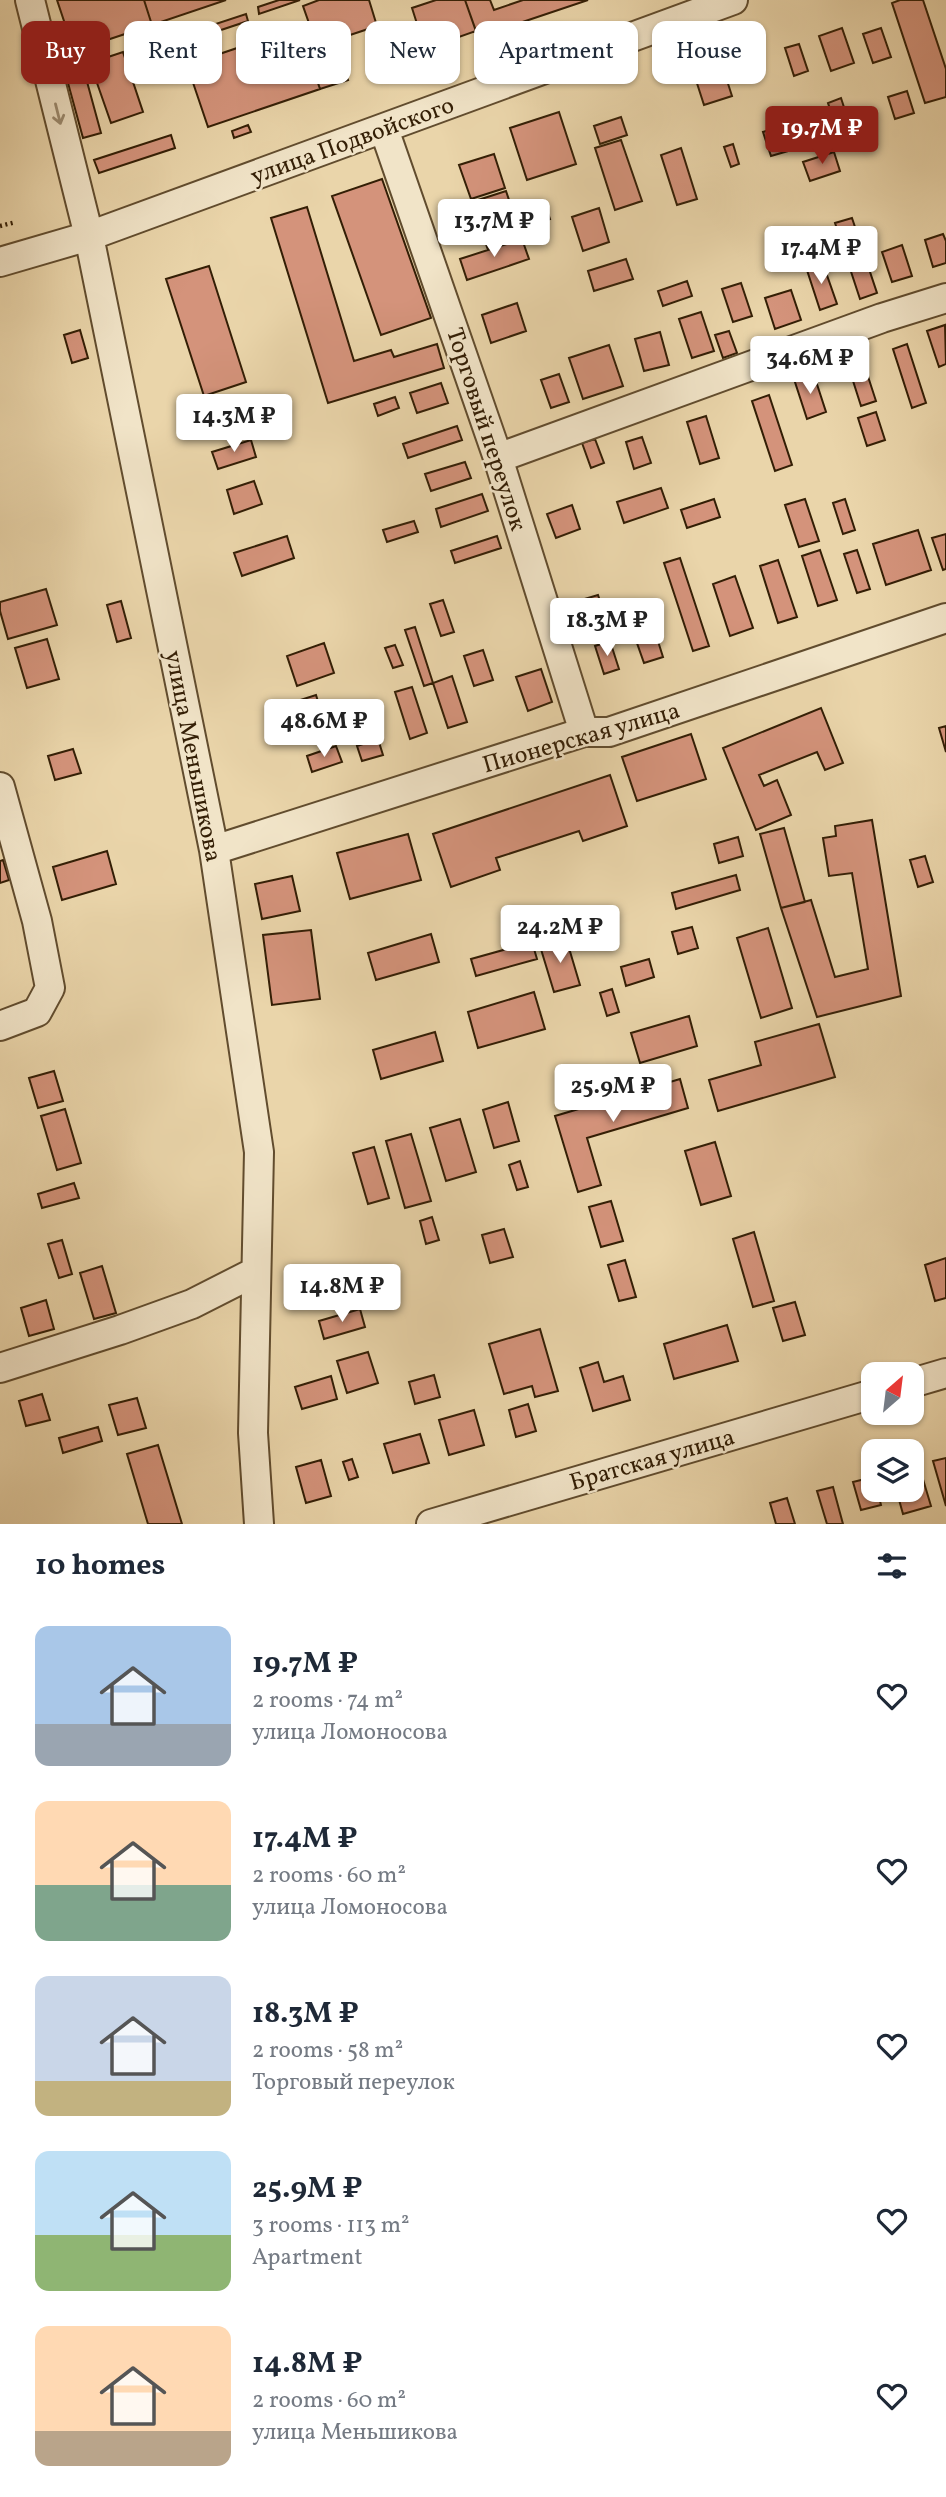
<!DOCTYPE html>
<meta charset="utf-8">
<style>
body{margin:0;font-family:Vollkorn,serif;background:#f6f6f7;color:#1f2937;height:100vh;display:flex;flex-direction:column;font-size:26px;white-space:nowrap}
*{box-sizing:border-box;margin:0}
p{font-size:23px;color:#747a83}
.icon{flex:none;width:38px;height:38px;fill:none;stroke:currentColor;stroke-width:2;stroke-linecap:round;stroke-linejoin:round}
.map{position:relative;height:1524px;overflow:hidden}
.sheet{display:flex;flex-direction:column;background:#fff;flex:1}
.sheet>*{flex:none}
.guide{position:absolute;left:21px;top:21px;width:905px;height:63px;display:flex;gap:14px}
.needle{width:46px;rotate:28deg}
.tools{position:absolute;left:861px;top:1362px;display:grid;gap:14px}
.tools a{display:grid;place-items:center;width:63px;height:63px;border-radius:14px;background:#fff;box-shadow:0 2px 5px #0004;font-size:35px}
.price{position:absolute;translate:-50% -60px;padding:0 16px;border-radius:7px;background:#fff;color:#222;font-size:23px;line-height:46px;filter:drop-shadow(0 2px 4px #0008)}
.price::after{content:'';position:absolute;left:50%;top:42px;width:21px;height:16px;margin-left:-10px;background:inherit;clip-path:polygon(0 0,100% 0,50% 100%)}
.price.selected{background:#8f2418;color:#fff}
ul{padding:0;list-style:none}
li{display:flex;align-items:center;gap:21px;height:175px;padding:0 35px}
li span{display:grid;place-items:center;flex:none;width:196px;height:140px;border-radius:14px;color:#555}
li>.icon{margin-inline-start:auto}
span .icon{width:84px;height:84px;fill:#fffc;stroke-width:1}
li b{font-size:30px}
h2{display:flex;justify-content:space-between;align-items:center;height:84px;padding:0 35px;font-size:30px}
.chip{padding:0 24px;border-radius:14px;background:#fff;box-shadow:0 2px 5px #0004;font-size:24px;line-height:63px}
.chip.selected{background:#8f2418;color:#fff}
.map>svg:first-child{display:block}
.building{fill:#d4937b;stroke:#331e05;stroke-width:2}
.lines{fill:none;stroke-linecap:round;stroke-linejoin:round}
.minor-casing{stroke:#614c2e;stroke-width:32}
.path{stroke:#331e05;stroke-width:4.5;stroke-dasharray:2 3.5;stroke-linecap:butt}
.minor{stroke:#f1e4c8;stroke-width:28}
.oneway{stroke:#9c8b70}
.labels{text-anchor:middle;stroke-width:5;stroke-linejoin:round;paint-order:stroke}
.street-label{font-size:24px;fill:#331e05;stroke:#f1e4c8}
</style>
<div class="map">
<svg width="946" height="1524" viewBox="0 0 946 1524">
<rect width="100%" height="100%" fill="#ead5aa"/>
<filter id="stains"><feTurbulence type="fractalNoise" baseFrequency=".00286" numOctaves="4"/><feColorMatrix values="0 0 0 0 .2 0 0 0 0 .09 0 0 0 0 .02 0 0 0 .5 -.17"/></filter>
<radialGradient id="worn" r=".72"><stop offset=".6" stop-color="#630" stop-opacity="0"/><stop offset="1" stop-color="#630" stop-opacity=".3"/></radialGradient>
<path class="building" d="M57 0H144L152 25 74 51Z
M144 0H226L152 25Z
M279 0H300L259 14 258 7Z
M319 0H369L377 26 317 46 303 6Z
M436 0H465L476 31 425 49 412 8Z
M465 0H490L494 10 523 0H588L478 37Z
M900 0H923L946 69V97L925 103 892 3Z
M246 14 248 21 185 42 182 35Z
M299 27 320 89 208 127 187 65Z
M842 28 854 63 831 71 819 36Z
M881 28 891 57 873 63 863 34Z
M799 44 808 71 794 76 785 48Z
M154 45 163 72 146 78 137 51Z
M336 46 348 80 320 89 309 55Z
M123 52 143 112 111 123 90 63Z
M80 56 101 133 83 138 62 61Z
M722 65 732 96 704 105 694 74Z
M907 91 914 113 895 119 888 97Z
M841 98 851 129 838 133 828 103Z
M816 111 825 137 812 142 803 115Z
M559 112 576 164 527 180 510 128Z
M621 117 627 135 600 144 594 126Z
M787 124 795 149 771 156 763 132Z
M248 125 251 132 234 138 232 131Z
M171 135 175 148 99 173 94 160Z
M621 140 642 201 615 210 595 148Z
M733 144 739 164 731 167 724 147Z
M681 148 697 199 677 205 661 155Z
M834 152 840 171 810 181 803 162Z
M494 154 505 188 471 199 459 165Z
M382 179 431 318 381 335 332 196Z
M506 191 522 239 488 250 472 202Z
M544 201 550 219 523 228 517 209Z
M307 207 354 361 391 350 394 357 437 344 444 368 328 403 271 218Z
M599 208 609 242 583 251 572 217Z
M852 218 877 293 860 299 835 223Z
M943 234 946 241V263L933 267 925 240Z
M522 239 529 259 467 280 460 259Z
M902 245 912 276 892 282 882 252Z
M626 259 633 279 594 291 588 271Z
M822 261 837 304 820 310 806 267Z
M209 266 246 382 204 396 166 279Z
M687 281 692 296 663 306 658 291Z
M741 283 752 316 733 322 722 289Z
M791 290 801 320 775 329 765 298Z
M517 303 526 331 491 343 482 315Z
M701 312 714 351 692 358 679 319Z
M945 325 946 364 939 367 927 331Z
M80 330 88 358 72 363 64 335Z
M729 331 737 353 723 358 715 335Z
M660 332 669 365 644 371 635 339Z
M907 344 926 403 912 408 893 349Z
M609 345 623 386 583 399 569 358Z
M862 358 876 401 861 406 847 362Z
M813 372 826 412 807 419 794 379Z
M559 374 569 402 551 408 541 380Z
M441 383 448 403 417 413 410 393Z
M769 395 792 465 775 471 752 401Z
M395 397 399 408 378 416 374 404Z
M876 412 885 440 867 446 858 418Z
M706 416 719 458 700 464 687 422Z
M457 426 462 440 408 458 403 444Z
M642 437 651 463 634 469 626 442Z
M595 439 604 463 591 468 582 443Z
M251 440 256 457 218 469 212 452Z
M465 462 471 478 431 491 425 474Z
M254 481 262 504 234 514 227 490Z
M661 488 668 508 624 523 617 502Z
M482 494 488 511 441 527 436 509Z
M714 499 720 517 687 528 681 510Z
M805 499 819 541 799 547 785 505Z
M845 499 855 530 843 534 833 503Z
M572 505 580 529 556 538 547 514Z
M414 521 418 532 387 542 383 530Z
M918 530 931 570 886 585 873 544Z
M946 534V569L943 570 932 538Z
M287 536 294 558 242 576 234 553Z
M497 536 501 548 455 563 451 551Z
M820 550 837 600 818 606 802 556Z
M857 550 870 589 857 593 844 554Z
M680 558 709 646 693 651 664 563Z
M778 560 797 617 778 623 760 566Z
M735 576 753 628 730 636 713 584Z
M46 589 57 625 8 639 0 611V602Z
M598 595 609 628 589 635 578 601Z
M443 600 454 632 441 636 430 604Z
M121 601 131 638 117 642 107 605Z
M651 619 663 657 644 663 631 626Z
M415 627 433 683 424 686 405 630Z
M47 639 59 679 27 688 15 648Z
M610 641 619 669 604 674 595 646Z
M324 643 334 673 297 686 287 656Z
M395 645 403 665 393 668 385 648Z
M483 650 493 680 474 686 464 656Z
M541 669 552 702 528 711 516 677Z
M452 676 467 722 448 728 433 683Z
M412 687 427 733 410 739 395 692Z
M316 695 321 711 290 721 285 705Z
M821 708 843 763 825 770 817 752 759 775 764 786 777 780 791 815 756 830 723 748Z
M946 726V752L939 728Z
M691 734 706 779 637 801 622 757Z
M378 739 383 755 362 761 357 746Z
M336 746 342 762 312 772 307 756Z
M73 749 81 773 55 780 48 756Z
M610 775 627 826 583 841 579 831 496 858 500 870 451 887 433 834Z
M872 820 901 996 817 1017 781 908 811 900 835 977 868 969 852 873 829 876 823 838 836 836 835 826Z
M784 828 805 902 781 908 760 834Z
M408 834 421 880 350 899 337 853Z
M738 837 743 856 719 863 714 844Z
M107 851 116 884 62 900 53 867Z
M925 856 933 882 918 887 910 860Z
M3 860 9 880 0 883V861Z
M736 875 740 890 676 909 672 893Z
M292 876 300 911 262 919 255 884Z
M692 927 698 948 678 954 672 932Z
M768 928 792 1008 761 1018 737 938Z
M311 930 320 999 272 1005 263 935Z
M431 934 439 962 376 980 368 953Z
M566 938 580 985 554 992 540 946Z
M532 942 537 959 476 976 471 959Z
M649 959 654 977 626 986 621 967Z
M612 989 619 1012 607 1016 600 993Z
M534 992 545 1029 478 1048 468 1012Z
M689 1016 697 1046 640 1063 631 1033Z
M819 1024 835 1077 718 1111 709 1080 761 1065 755 1042Z
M435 1032 443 1061 381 1079 373 1050Z
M54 1071 63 1101 38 1108 29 1078Z
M680 1079 688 1108 587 1138 601 1185 578 1192 555 1116Z
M508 1102 519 1141 494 1148 483 1110Z
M65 1109 81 1163 57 1170 41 1116Z
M460 1119 476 1172 446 1181 430 1128Z
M411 1134 431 1201 405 1208 386 1141Z
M715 1142 731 1196 701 1205 685 1151Z
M374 1147 389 1198 368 1204 353 1153Z
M520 1161 528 1187 517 1190 509 1165Z
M74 1183 79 1198 42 1208 38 1194Z
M611 1201 623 1241 601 1247 589 1207Z
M432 1217 439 1240 426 1244 420 1221Z
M504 1229 513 1257 490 1263 482 1235Z
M754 1232 774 1301 753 1307 733 1239Z
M62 1240 72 1274 59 1278 48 1244Z
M946 1258V1298L935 1301 925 1265Z
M625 1260 636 1297 619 1301 608 1265Z
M102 1266 116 1313 94 1319 80 1273Z
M357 1276 360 1297 300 1308 296 1287Z
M46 1300 54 1329 29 1336 21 1308Z
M795 1302 805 1335 783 1341 773 1308Z
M360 1309 365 1327 324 1339 319 1321Z
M727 1325 738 1361 674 1379 664 1344Z
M540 1329 558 1391 535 1397 532 1386 504 1394 489 1344Z
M368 1352 378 1383 347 1393 337 1361Z
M598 1362 604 1382 623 1376 630 1400 593 1411 580 1368Z
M434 1375 440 1397 415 1404 409 1382Z
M331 1376 337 1399 302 1409 295 1387Z
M42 1394 50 1420 26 1426 19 1401Z
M137 1398 146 1428 118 1435 109 1405Z
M528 1404 536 1431 516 1437 509 1410Z
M474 1410 484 1445 449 1455 439 1420Z
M98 1427 102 1441 63 1453 59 1438Z
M420 1434 429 1463 393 1473 384 1444Z
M158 1445 182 1524H148L127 1454Z
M946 1458V1506L933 1461Z
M352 1459 358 1477 349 1480 343 1462Z
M321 1460 331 1496 306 1503 296 1467Z
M919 1466 931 1506 903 1514 896 1489H912V1468Z
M873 1477V1489H877L881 1505 861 1510 853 1482Z
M833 1487 843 1524H827L817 1491Z
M787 1498 795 1524H776L770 1503Z"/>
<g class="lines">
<g class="minor-casing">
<path id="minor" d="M30 0 89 236 214 850 259 1152 253 1433 259 1524
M384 129 498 458 584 732
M0 262 89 236 733 0
M498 458 882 318 946 298
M0 787 37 921 50 988 37 1012 0 1026
M214 850 584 732H609L946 618
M0 1368 120 1330 192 1304 255 1272
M912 1383 946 1373
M431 1524 873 1394"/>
</g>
<path class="path" d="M0 226 16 222"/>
<use href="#minor" class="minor"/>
</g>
<defs><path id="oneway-shaft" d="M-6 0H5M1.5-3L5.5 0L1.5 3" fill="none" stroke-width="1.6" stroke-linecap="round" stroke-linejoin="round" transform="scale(1.75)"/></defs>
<use class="oneway" href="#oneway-shaft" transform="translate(58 114) rotate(76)"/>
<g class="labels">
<g class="street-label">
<text transform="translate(352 140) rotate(-20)" y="8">улица Подвойского</text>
<text transform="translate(487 429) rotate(72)" y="8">Торговый переулок</text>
<text transform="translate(581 737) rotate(-16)" y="8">Пионерская улица</text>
<text transform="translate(194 756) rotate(79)" y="8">улица Меньшикова</text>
<text transform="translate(652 1459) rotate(-16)" y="8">Братская улица</text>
</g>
</g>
<rect width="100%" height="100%" filter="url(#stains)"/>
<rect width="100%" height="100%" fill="url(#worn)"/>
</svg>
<div class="tools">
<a><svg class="needle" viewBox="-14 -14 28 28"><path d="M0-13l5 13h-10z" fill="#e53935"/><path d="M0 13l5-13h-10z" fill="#747a83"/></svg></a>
<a><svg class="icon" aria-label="layers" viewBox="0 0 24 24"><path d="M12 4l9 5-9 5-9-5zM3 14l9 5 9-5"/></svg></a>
</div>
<b class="price selected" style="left:822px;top:166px">19.7M ₽</b>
<b class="price" style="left:494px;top:259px">13.7M ₽</b>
<b class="price" style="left:821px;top:286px">17.4M ₽</b>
<b class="price" style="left:810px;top:396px">34.6M ₽</b>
<b class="price" style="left:234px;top:454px">14.3M ₽</b>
<b class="price" style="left:607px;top:658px">18.3M ₽</b>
<b class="price" style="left:324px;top:759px">48.6M ₽</b>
<b class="price" style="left:560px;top:965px">24.2M ₽</b>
<b class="price" style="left:613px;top:1124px">25.9M ₽</b>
<b class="price" style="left:342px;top:1324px">14.8M ₽</b>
<div class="guide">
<a class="chip selected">Buy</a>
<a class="chip">Rent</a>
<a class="chip">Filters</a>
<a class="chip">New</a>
<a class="chip">Apartment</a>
<a class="chip">House</a>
</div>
</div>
<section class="sheet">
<h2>10 homes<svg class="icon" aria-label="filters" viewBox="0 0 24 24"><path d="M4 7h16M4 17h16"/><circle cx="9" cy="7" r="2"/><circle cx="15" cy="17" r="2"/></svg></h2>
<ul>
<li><span style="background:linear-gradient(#a9c7e8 70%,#9aa5b1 0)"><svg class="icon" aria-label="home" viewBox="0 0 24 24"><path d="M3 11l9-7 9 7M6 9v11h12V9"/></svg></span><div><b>19.7M ₽</b><p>2 rooms · 74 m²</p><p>улица Ломоносова</p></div><svg class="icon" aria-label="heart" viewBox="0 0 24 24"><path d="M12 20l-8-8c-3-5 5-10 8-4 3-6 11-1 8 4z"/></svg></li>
<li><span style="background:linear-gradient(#ffd9b3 60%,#7fa58c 0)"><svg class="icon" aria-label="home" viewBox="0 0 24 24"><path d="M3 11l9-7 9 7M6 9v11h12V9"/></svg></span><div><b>17.4M ₽</b><p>2 rooms · 60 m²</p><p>улица Ломоносова</p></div><svg class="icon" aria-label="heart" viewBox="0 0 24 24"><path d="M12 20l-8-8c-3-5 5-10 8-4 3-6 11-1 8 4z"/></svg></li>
<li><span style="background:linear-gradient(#c9d6e8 75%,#c2b280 0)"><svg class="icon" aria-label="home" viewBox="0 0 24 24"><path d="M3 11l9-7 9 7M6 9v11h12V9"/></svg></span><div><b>18.3M ₽</b><p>2 rooms · 58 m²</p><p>Торговый переулок</p></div><svg class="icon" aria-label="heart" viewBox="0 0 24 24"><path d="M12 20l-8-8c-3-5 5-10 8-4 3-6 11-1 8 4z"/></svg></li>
<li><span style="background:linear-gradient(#bfe0f5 60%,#8fb573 0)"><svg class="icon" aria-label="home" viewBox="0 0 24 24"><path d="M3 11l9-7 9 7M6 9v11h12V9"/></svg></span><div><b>25.9M ₽</b><p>3 rooms · 113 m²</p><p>Apartment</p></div><svg class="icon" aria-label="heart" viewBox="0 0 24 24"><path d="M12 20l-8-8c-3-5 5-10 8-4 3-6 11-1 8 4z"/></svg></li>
<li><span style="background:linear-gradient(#ffd9b3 75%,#b9a48a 0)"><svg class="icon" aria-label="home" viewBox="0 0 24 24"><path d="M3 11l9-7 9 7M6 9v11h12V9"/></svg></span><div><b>14.8M ₽</b><p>2 rooms · 60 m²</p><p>улица Меньшикова</p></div><svg class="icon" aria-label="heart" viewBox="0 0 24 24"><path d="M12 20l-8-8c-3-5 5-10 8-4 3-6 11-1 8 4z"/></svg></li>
</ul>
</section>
